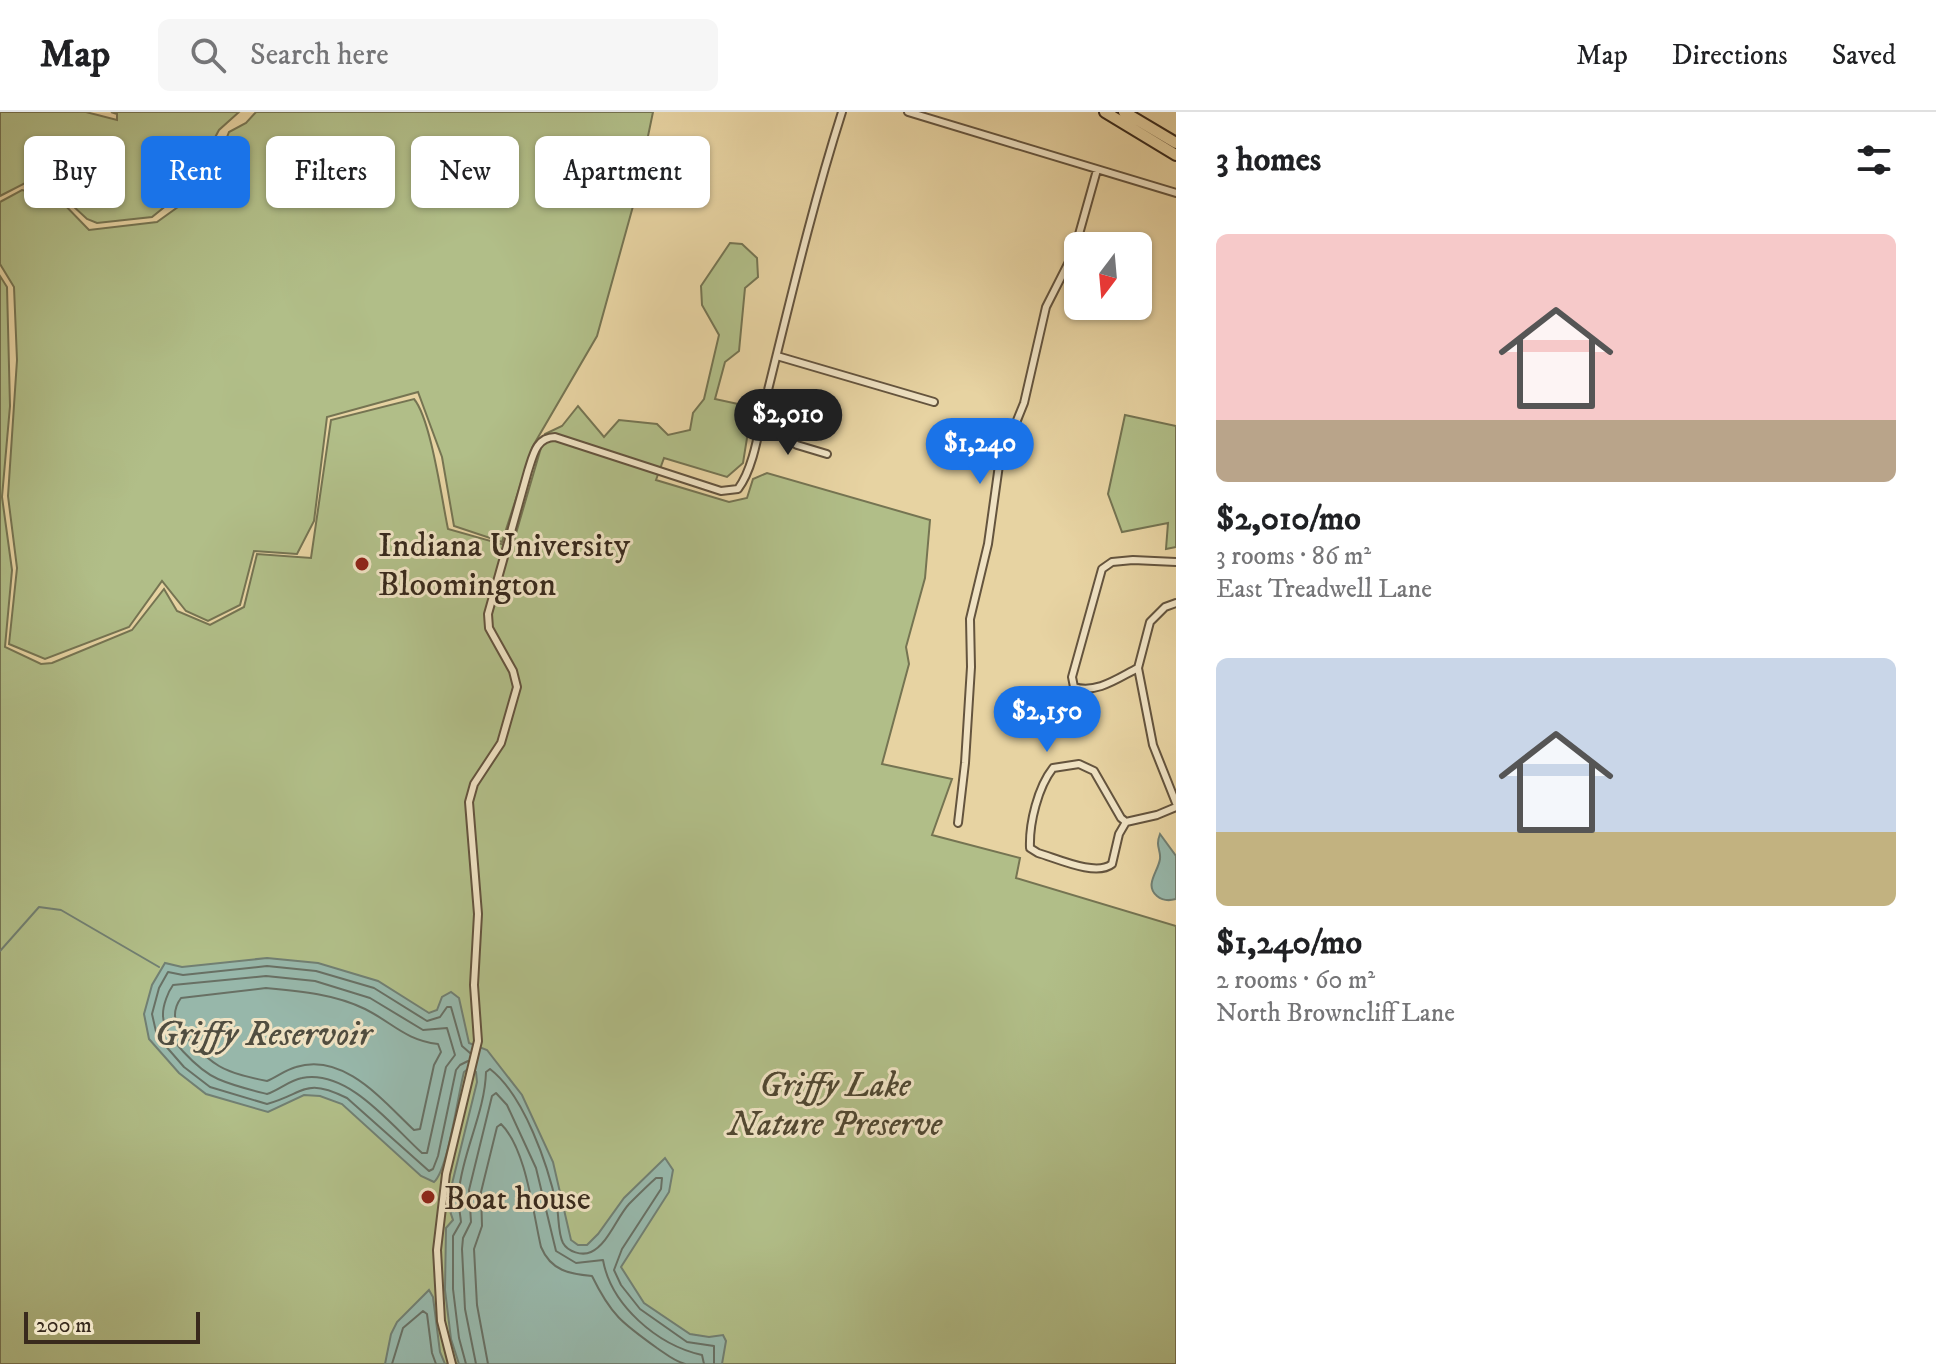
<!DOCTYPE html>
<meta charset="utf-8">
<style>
body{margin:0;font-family:"IM FELL DW Pica",serif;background:#f6f6f6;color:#202124;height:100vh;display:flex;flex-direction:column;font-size:30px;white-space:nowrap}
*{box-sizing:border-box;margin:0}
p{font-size:26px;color:#757577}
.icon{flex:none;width:44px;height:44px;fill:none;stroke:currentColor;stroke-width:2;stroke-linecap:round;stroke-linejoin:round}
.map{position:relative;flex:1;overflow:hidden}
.details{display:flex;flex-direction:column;background:#fff;width:760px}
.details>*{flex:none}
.top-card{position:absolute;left:24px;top:24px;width:760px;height:72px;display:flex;gap:16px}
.needle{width:52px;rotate:196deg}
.fabs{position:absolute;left:1064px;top:120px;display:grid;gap:16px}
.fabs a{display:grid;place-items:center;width:88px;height:88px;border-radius:12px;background:#fff;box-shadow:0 2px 6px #0004;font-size:40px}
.scale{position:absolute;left:24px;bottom:20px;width:176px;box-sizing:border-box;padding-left:8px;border:4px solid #392a1d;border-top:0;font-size:22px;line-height:28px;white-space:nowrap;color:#392a1d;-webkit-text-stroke:6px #efe2c3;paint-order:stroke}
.price{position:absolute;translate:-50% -68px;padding:0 18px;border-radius:28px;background:#1a73e8;color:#fff;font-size:26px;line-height:52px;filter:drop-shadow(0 2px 4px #0008)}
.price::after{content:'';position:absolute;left:50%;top:48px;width:24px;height:18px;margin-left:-12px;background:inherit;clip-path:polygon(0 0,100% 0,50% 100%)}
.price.selected{background:#222;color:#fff}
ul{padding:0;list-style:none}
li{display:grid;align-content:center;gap:16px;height:424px;padding:0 40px}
li span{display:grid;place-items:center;height:248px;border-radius:12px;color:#555}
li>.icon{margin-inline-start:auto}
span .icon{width:144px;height:144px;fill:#fffc;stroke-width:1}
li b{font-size:34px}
h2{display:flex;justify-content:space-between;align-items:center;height:96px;padding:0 40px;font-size:34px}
.tag{padding:0 28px;border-radius:12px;background:#fff;box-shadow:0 2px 6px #0004;font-size:28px;line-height:72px}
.tag.selected{background:#1a73e8;color:#fff}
header{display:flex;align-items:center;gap:48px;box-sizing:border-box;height:112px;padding:0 40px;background:#fff;border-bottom:2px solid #e0e0e0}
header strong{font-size:38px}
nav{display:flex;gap:44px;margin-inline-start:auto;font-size:28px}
.search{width:560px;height:72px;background:#f6f6f6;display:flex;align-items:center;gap:20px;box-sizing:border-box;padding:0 28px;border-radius:12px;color:#757577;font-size:30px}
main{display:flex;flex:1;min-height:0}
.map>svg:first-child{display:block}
.green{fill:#b1be88;stroke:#757452;stroke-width:2}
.water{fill:#97b7aa;stroke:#717f72;stroke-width:2}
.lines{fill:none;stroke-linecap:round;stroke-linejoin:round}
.shore{stroke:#687064;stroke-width:2}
.stream{stroke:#717f72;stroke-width:2}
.minor-casing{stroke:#64543e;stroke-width:10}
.trunk-casing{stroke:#392a1d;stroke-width:14}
.minor{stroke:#efe2c3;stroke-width:6}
.trunk{stroke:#e7d3a2;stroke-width:10}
.poi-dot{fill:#8f2418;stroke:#efe2c3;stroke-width:3}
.labels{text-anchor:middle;stroke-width:6;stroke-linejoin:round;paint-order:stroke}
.poi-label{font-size:34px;fill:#392a1d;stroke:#efe2c3;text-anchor:start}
.park-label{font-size:34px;font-style:italic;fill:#514832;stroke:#efe2c3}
.water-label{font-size:36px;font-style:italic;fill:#504d40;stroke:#efe2c3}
</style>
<header>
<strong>Map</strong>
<div class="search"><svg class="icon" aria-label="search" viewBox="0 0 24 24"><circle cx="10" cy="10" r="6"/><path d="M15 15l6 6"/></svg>Search here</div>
<nav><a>Map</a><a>Directions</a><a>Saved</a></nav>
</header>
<main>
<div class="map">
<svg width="1176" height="1252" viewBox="0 0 1176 1252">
<rect width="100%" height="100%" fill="#e7d3a2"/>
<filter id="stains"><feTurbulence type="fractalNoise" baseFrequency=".0025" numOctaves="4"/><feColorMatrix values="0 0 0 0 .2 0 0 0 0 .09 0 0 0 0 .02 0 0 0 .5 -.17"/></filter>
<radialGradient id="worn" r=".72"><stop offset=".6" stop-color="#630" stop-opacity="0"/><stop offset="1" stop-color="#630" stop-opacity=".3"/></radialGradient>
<path class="green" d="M0 0H86L117 8V2L111 0H239L219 18 188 76 152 105 97 111 87 107 59 81 27 70 0 84Z
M256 0H653L635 87 597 224 533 334 502 430 454 414 442 345 418 280 327 305 314 409 297 442 254 439 240 493 208 509 186 499 162 469 129 515 45 547 9 532 17 456 8 384 17 248 14 175 0 152V90L22 78 58 86 89 118 157 110 189 87 215 56 229 20 246 11Z
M730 131 742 132 757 146 758 165 745 176 739 239 725 250 715 287 752 295 743 351 727 365 664 346 656 368 729 390 747 386 753 367 767 361 930 408 925 466 906 535 909 552 882 652 952 667 932 723 1020 746 1016 766 1176 814V1252H0V164L7 175 10 294 2 385 12 458 5 535 41 552 52 551 132 518 164 477 177 499 210 513 244 495 257 442 311 446 331 308 414 287C431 307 442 389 448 417L512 435 545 322 562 314 578 294 604 325 619 308 657 312 668 323 690 318 693 301 704 287 719 223 702 193 701 174Z
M1125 303 1176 314V435L1166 437 1168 411 1122 420 1108 382Z"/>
<path class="water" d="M1160 722 1176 744V787C1169 789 1163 789 1157 784 1144 773 1158 760 1160 747 1161 737 1155 735 1160 722Z
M267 846 318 851 378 869 429 901 437 898 442 885 451 880 459 886 469 931 487 938 522 983 553 1050 571 1128 578 1133H587L598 1122 624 1086 665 1046 673 1058 669 1080 621 1155 644 1191 690 1222 709 1225 723 1223 726 1229 722 1252H459L451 1227 445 1178 446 1116 453 1108 450 1099 451 1076 477 970 476 960 468 957 464 960C458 982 448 1058 434 1070L421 1064 342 992 320 984 304 983 268 1000 206 982 179 961 149 927 144 902 152 873 165 851 182 855Z
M429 1178 433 1185 440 1240 445 1252H385L391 1222 397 1210Z"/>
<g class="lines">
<path class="shore" d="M266 864 315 869 370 886 423 918 447 916 455 943 446 955 427 1041H422C391 1013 348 957 302 966 290 968 279 978 267 982 251 978 234 974 218 967 200 959 162 924 163 902 163 893 168 880 173 873Z
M266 876C299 879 335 882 365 897 393 911 405 928 438 932L441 940 434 953 420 1017 414 1018C383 989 344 940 296 955 285 958 277 965 267 969 252 966 232 962 219 954 206 946 175 919 175 903 175 897 178 890 181 886Z
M468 949 460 953 456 958 438 1044 433 1057 429 1059 347 986C304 965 306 981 267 992L210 975 184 955 157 924 152 902 159 876 168 860 183 863 267 854 316 859 374 876 427 909 440 905 447 895H451L462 934 470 941
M392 1252 403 1216 423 1199 427 1202 432 1241 436 1252
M466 1252 459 1226 453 1177V1124L461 1110C460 1099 457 1090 459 1078 463 1039 485 1000 486 960L490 957C524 983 548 1053 557 1095 559 1106 558 1121 563 1131 568 1140 582 1144 591 1140 608 1132 617 1105 629 1092 638 1083 647 1074 656 1066H662L661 1077 622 1137 614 1158 621 1173 640 1197 687 1230 714 1234V1252
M476 1252 465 1197 462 1137 463 1126 471 1110 469 1078 492 984 496 981 507 993 536 1056 556 1139 576 1151 603 1148C611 1193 657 1233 702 1243L704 1252
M488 1252 477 1193 474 1137 482 1114 481 1080 497 1015 501 1012C526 1036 533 1101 541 1135 551 1159 570 1162 592 1164 611 1203 622 1211 657 1236 666 1242 674 1249 685 1252"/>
<path class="stream" d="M0 839 39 795 61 798 159 855"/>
<g class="minor-casing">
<path id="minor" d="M908 0 1176 81
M777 244 934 290
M759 314 771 317 797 333 827 342
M1176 491 1165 495 1150 510 1138 556 1153 633 1176 691
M1138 556C1118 566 1097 582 1074 575L1072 565 1102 457 1112 450 1133 448 1176 450
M1079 652 1094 659 1121 706 1126 710 1119 722 1112 752C1096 765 1056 746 1038 741L1030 736C1029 711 1038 675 1053 656Z
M1126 710 1157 703 1176 695
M958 711 965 651 971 555 970 507 988 432 999 353 1024 291 1046 195 1074 140 1097 58
M452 1252 441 1209 437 1138 446 1062 478 929 474 873 478 802 469 690 474 672 501 631 517 575 513 559 489 516 488 502 528 359C533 344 536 325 555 325L721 379 738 377C756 353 760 307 768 278 791 185 813 91 842 0"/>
</g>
<g class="trunk-casing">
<path id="trunk" d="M1105 0 1176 43
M1124 0 1176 31"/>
</g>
<use href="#minor" class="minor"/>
<use href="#trunk" class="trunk"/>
</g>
<g class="poi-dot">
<circle cx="362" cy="452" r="8"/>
<circle cx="428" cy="1085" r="8"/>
</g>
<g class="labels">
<g class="poi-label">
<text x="378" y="444">Indiana University<tspan x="378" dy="39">Bloomington</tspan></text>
<text x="444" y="1097">Boat house</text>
</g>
<g class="park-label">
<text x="835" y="984">Griffy Lake<tspan x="835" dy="39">Nature Preserve</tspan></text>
</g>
<g class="water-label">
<text x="263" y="933">Griffy Reservoir</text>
</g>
</g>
<rect width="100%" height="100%" filter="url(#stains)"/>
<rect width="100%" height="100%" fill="url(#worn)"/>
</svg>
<div class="fabs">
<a><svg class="needle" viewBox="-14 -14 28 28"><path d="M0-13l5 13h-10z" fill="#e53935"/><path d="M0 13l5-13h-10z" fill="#757577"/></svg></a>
</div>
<div class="scale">200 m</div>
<b class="price selected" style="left:788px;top:345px">$2,010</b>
<b class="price" style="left:980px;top:374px">$1,240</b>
<b class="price" style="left:1047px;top:642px">$2,150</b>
<div class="top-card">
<a class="tag">Buy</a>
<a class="tag selected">Rent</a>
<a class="tag">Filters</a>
<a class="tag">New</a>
<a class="tag">Apartment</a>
</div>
</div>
<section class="details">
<h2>3 homes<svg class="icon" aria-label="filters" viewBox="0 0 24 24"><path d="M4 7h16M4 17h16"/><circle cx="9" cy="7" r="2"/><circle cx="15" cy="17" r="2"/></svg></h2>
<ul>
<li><span style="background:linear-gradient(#f6c9c9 75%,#b9a48a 0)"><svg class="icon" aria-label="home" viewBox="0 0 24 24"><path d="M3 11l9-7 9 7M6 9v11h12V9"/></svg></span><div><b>$2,010/mo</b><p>3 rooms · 86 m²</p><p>East Treadwell Lane</p></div></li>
<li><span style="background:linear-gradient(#c9d6e8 70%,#c2b280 0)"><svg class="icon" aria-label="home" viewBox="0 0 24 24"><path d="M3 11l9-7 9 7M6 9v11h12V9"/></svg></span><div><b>$1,240/mo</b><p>2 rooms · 60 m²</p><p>North Browncliff Lane</p></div></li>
</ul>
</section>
</main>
